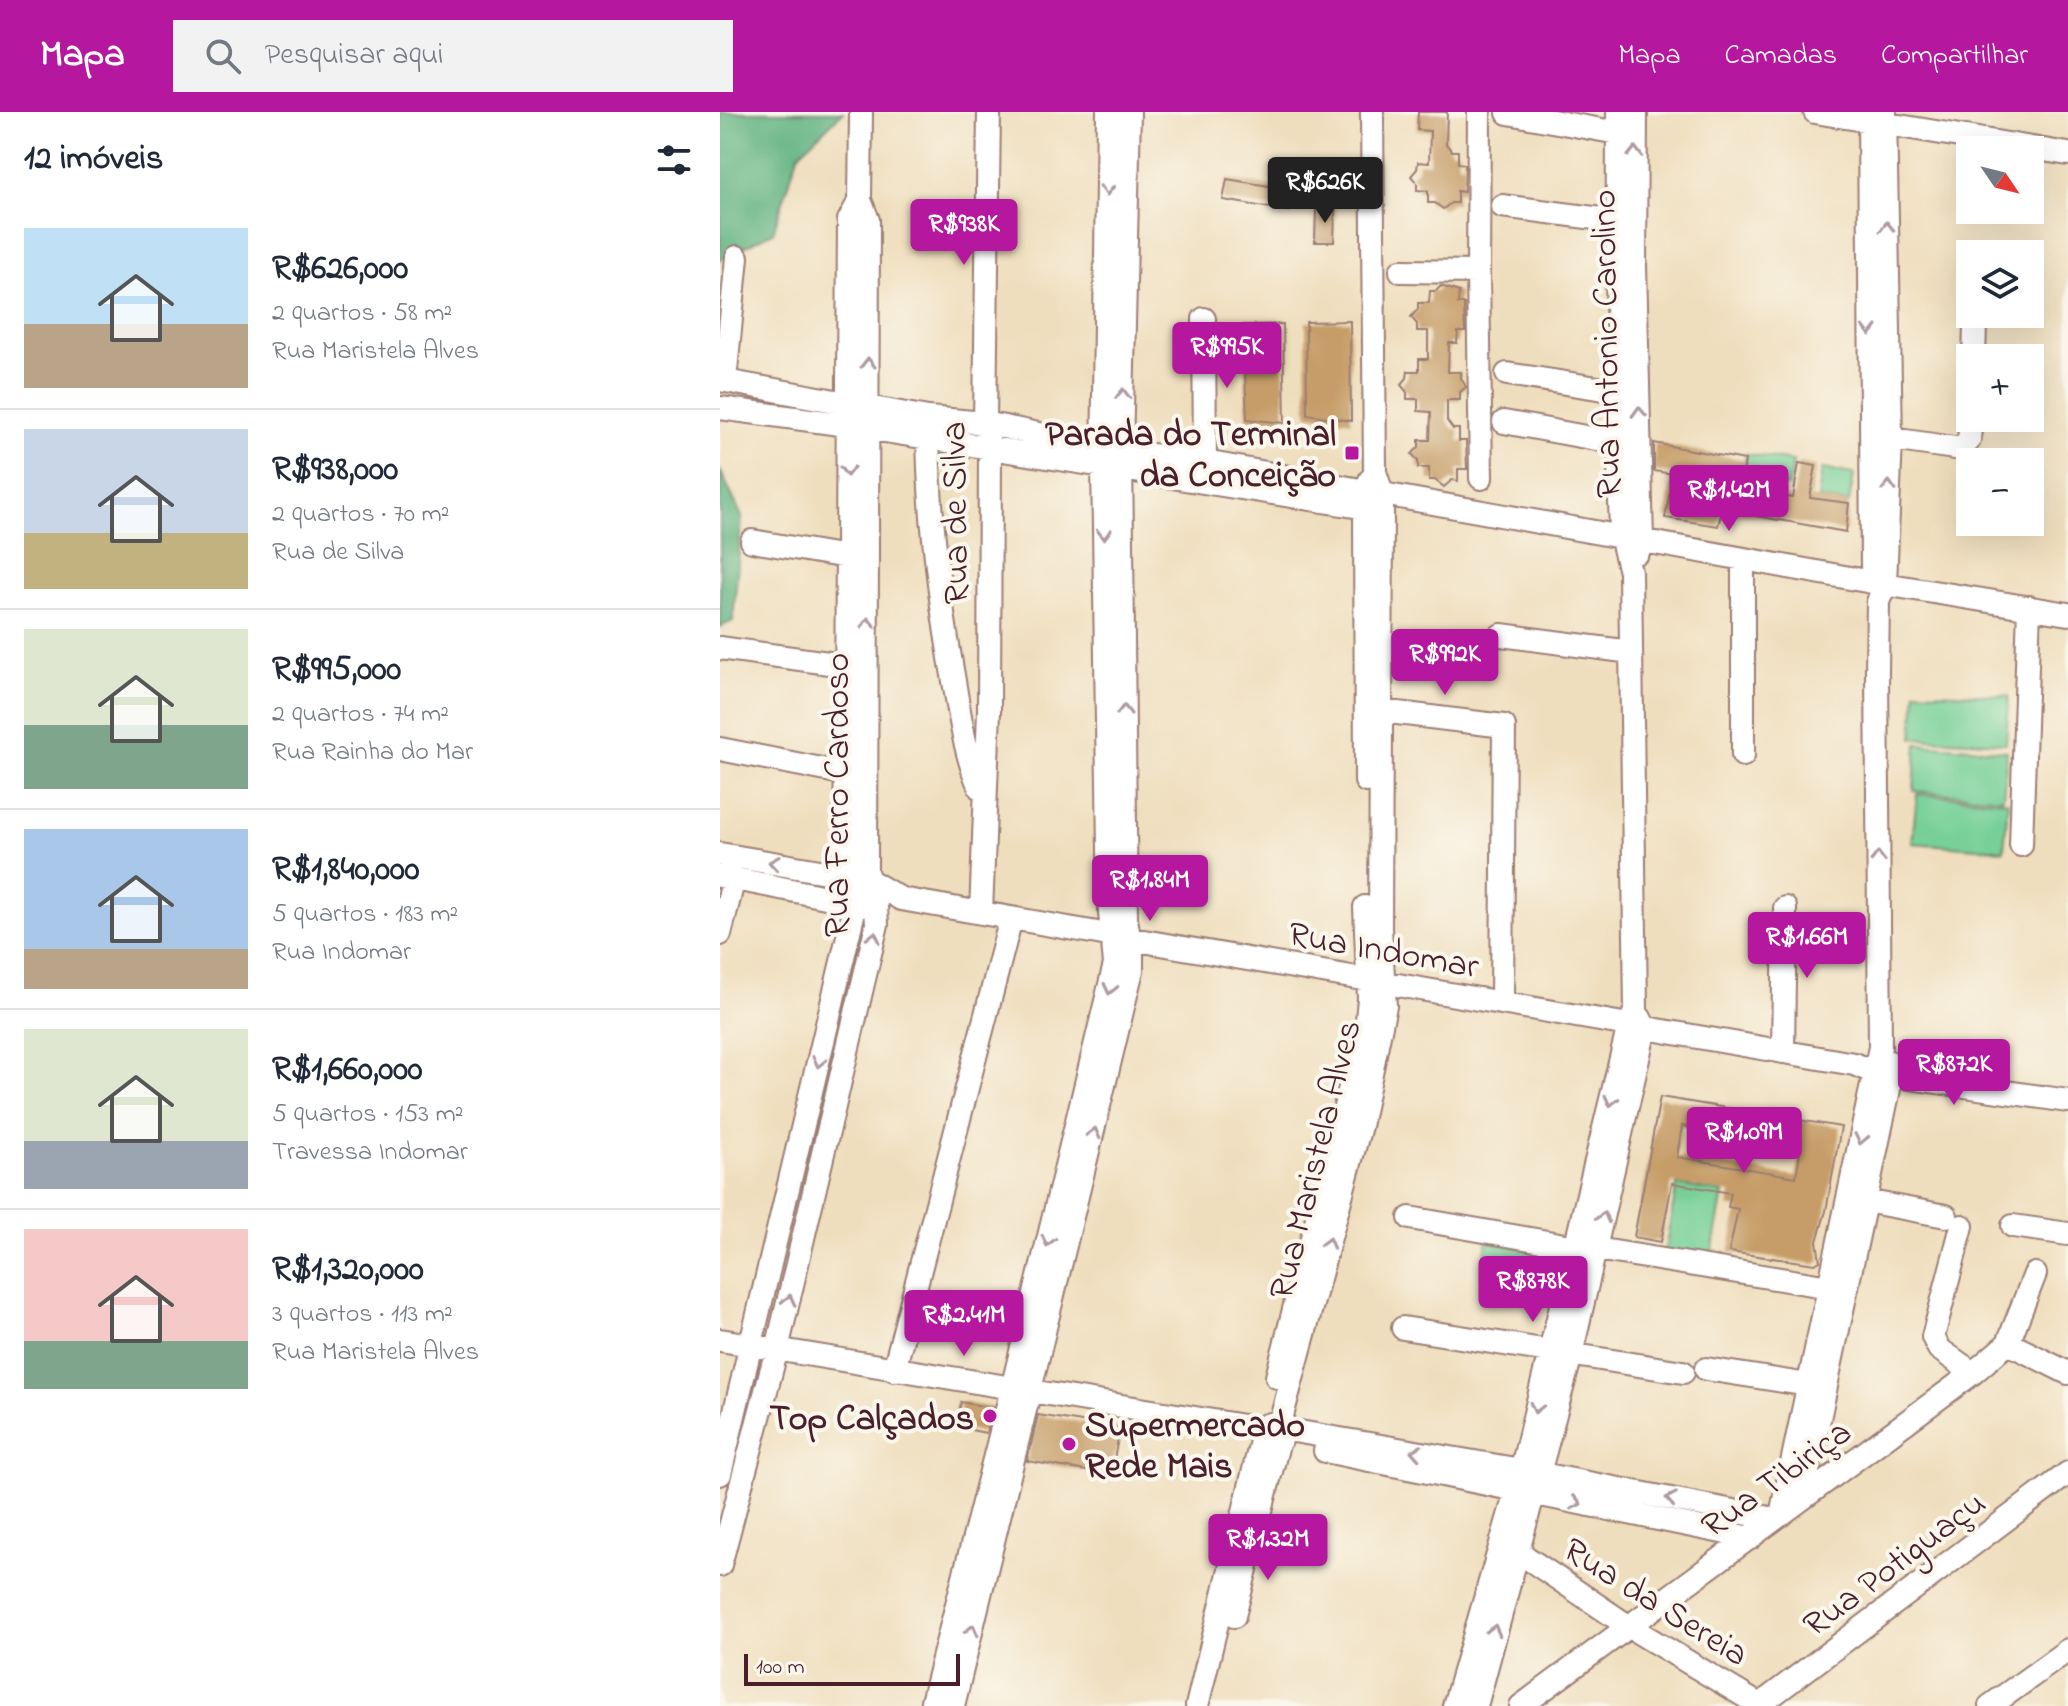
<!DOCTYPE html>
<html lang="pt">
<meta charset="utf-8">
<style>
body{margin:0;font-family:"Indie Flower",sans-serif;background:#f2f2f3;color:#1f2937;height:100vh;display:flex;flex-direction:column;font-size:30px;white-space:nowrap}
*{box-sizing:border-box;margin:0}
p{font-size:26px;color:#747a83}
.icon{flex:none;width:44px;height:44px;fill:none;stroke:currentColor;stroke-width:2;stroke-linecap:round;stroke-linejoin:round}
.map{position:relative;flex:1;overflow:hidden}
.panel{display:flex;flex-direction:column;background:#fff;width:720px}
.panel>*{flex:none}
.needle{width:52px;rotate:125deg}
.controls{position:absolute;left:1236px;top:24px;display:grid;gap:16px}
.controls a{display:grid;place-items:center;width:88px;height:88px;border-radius:0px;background:#fff;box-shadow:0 8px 32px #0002;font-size:40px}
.scale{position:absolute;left:24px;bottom:20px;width:216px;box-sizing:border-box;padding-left:8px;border:4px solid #4a1f2b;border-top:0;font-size:22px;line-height:28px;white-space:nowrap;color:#4a1f2b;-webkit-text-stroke:6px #fbf7ec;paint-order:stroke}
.price{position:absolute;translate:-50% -68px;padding:0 18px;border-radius:8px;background:#b5179e;color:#fff;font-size:26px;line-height:52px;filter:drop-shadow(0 2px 4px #0008)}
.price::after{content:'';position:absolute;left:50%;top:48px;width:24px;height:18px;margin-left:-12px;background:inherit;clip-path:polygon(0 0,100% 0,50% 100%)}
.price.current{background:#222;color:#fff}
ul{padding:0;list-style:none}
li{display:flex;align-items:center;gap:24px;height:200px;padding:0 24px}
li+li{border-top:2px solid #e0e1e3}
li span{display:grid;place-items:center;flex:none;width:224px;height:160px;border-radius:0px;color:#555}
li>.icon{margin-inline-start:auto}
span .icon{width:96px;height:96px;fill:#fffc;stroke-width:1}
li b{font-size:34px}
h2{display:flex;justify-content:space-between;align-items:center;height:96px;padding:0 24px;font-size:34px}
header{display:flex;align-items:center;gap:48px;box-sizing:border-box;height:112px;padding:0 40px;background:#b5179e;color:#fff}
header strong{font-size:38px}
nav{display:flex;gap:44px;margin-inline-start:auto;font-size:28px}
.search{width:560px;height:72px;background:#f2f2f3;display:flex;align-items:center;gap:20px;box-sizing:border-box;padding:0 28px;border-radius:0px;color:#747a83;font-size:30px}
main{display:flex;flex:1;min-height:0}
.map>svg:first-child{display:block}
.green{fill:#77d097;stroke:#607861;stroke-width:2}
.forest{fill:#61b280;stroke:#566856;stroke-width:2}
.building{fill:#c69d67;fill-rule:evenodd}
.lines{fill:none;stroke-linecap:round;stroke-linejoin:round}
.minor-casing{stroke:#9c7e74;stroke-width:26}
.minor{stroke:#fff;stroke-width:22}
.oneway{stroke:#ae9aa0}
.poi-dot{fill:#b5179e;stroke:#fbf7ec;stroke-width:3}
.labels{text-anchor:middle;stroke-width:8;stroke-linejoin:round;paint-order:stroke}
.street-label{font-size:36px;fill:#4a1f2b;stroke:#fbf7ec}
.poi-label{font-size:36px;font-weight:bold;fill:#4a1f2b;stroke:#fbf7ec;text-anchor:end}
</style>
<header>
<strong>Mapa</strong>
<div class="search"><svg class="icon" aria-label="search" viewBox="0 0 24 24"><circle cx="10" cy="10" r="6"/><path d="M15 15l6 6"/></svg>Pesquisar aqui</div>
<nav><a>Mapa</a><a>Camadas</a><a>Compartilhar</a></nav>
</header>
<main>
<section class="panel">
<h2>12 imóveis<svg class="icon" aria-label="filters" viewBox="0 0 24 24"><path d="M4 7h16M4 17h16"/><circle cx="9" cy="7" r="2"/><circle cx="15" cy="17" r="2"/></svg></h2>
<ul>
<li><span style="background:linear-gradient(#bfe0f5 60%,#b9a48a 0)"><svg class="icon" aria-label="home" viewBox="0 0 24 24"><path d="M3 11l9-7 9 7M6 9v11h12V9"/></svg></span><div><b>R$626,000</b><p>2 quartos · 58 m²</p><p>Rua Maristela Alves</p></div></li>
<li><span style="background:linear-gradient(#c9d6e8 65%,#c2b280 0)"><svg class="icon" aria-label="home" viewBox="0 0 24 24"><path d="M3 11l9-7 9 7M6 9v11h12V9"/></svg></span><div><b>R$938,000</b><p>2 quartos · 70 m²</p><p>Rua de Silva</p></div></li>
<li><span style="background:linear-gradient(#dfe7d0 60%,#7fa58c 0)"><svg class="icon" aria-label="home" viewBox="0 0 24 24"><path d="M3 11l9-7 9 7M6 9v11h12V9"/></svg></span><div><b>R$995,000</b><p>2 quartos · 74 m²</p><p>Rua Rainha do Mar</p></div></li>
<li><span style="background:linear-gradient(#a9c7e8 75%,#b9a48a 0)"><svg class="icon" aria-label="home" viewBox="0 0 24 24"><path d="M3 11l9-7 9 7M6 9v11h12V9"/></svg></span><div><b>R$1,840,000</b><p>5 quartos · 183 m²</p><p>Rua Indomar</p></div></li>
<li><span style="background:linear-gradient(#dfe7d0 70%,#9aa5b1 0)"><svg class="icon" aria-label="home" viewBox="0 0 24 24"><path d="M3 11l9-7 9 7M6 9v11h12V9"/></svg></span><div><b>R$1,660,000</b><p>5 quartos · 153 m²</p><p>Travessa Indomar</p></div></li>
<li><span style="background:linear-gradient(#f6c9c9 70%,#7fa58c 0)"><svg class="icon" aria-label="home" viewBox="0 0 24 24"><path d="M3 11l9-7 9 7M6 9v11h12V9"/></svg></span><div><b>R$1,320,000</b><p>3 quartos · 113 m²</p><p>Rua Maristela Alves</p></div></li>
</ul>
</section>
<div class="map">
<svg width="1348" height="1594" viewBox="0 0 1348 1594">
<rect width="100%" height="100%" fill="#fbf7ec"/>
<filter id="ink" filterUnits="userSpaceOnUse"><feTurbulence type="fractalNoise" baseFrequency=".0125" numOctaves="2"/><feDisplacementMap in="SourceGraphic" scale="16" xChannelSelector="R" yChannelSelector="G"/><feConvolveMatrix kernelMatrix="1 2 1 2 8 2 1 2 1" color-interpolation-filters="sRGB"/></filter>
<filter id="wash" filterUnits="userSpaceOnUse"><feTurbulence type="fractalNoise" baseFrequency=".006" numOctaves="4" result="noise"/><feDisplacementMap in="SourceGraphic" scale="32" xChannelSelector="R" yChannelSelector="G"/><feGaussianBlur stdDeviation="1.8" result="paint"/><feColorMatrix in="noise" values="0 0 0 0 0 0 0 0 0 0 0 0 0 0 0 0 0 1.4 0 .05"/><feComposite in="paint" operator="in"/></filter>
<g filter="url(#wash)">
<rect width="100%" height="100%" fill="#efdebd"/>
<path class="green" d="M1026 342 1073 349 1069 375 1022 368Z
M1102 357 1134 362 1129 391 1098 387Z
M1196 579 1289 584 1286 631 1193 626Z
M1197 632 1287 639 1283 686 1194 679Z
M1197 682 1288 689 1284 738 1192 731Z
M957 1073 1003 1081 990 1152 944 1143Z
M767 1130 842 1144 836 1178 761 1164Z"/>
<path class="forest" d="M0 0H123L78 43 53 120 0 148Z
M0 358 22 405 13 509 0 515Z"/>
<g id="blocks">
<path class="building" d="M698 0H727L726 32 732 39H738V51L745 52 744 80 737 79V91H731L723 97 715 91H708V79L697 78V71L691 64 697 57 698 50 709 51 710 19 697 18Z
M507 67 573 78 569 99 503 88Z
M596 96H615L614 130H595Z
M721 174 739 180 738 192H744L745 220H738L737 231H729L728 260H741V266L746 275 740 280V288H727V309L733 317H739V329H746L747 357H738V369L732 368 724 375 715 368H709V356H698V349L692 342 699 335V328H710L711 300 698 299V287H687V280L681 273 687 266 688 259H699V247H708V219H697V212L691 205 698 197V191H709L710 179H716Z
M630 209 631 309 587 302 586 210Z
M563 212 565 311 527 307 523 213Z
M934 331 1025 348 1022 368 1048 372 1047 381 1073 386 1079 351 1096 354 1090 386 1129 391 1126 420 1002 398 998 414 945 406 953 362 934 359Z
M940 985 1121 1015 1106 1099 1097 1129 1100 1149 1095 1152 1009 1140 1018 1097 1008 1095 1011 1081 952 1071 941 1130 914 1125ZM962 1014 1081 1035 1076 1065 957 1045Z
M241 1290 273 1296 266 1321 236 1315Z
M318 1303 400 1316 391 1363 307 1349Z"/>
</g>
</g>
<g filter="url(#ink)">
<use href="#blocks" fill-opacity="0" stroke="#9c7e74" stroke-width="2"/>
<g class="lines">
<g class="minor-casing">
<path id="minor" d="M759 0 758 160 761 366
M916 0 915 154 922 429 918 440
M1095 0 1348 42
M1149 0 1152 455
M788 1 898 21
M782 94 897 109
M681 159 758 160
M484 207 485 350
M1254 246 1255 214
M787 262 897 279
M0 268 208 306 265 311 401 339 485 350 1152 470 1348 502
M5 269 17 145
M0 296 127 313 659 398
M784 310 898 331
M208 312C208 397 219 485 234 569 240 605 245 642 260 676
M1171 327 1242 337 1249 328 1251 306
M32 429 127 445
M781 523 911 540
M0 536 138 555
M661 599 784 614 782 891
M0 637 127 662
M1023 643V447
M646 669 645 397 646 379 650 368
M1301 733 1309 495
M0 742 147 767 181 787 1134 952 1155 961 1348 989
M0 764 146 793
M261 801 269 599 270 337 265 311 269 0
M0 822 14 766
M1063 940 1065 796
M1145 1089 1226 1104
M690 1106 856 1135
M1242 1114 1213 1225 1219 1237 1253 1261
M1293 1114 1348 1122
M876 1137 1110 1175
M683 1216 963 1260
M0 1228 542 1317
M1288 1231 1348 1261
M986 1257 1089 1273
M174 1258 291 806
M557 1265 647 908 649 886 645 795
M559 1315 640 1014 665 894 660 817 662 399V381L655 360 652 0
M562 1317 801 1358 1055 1407
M605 1339 1031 1426
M0 1362 134 799 125 763 129 108 140 88
M1082 1387 1172 963 1170 950
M1061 1403 1160 935 1157 559 1158 490 1165 472 1171 327 1165 0
M797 1439 908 1514 1041 1594
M0 1453 57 1237 157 812 156 795 146 759 148 108 140 88 141 0
M514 1504 558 1332
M211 1594 292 1277 395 852 390 801 383 353 388 0
M233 1594 412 858V843L406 807 401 339 409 0
M477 1594 541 1329 540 1321 544 1314 550 1312 562 1317V1326L556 1334 546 1333 541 1329
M734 1594 796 1380 909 913 916 898 910 460 901 424 897 279 898 0
M756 1594 851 1243 925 916 920 906
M801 1594 1253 1261 1288 1231 1315 1162
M1038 1594 1348 1361
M1270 1594 1348 1538"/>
</g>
<use href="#minor" class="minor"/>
</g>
<defs><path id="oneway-chevron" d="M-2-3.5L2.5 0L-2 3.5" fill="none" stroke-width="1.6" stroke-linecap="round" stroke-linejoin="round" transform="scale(2)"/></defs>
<g class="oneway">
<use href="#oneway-chevron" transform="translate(915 40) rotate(-89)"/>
<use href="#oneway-chevron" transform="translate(387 78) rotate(91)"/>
<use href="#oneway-chevron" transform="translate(1167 115) rotate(-91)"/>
<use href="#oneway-chevron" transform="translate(1150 218) rotate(90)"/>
<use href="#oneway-chevron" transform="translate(148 251) rotate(-90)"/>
<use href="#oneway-chevron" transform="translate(403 282) rotate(-89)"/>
<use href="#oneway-chevron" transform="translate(919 300) rotate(-92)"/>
<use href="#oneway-chevron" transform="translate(127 359) rotate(90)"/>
<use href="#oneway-chevron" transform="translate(1169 374) rotate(-88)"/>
<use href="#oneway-chevron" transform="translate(384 422) rotate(89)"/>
<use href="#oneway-chevron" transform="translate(148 511) rotate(-90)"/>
<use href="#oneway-chevron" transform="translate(404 598) rotate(-90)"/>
<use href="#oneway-chevron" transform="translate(1158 745) rotate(-90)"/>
<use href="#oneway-chevron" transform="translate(54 751) rotate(-171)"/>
<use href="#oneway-chevron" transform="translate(154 825) rotate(-77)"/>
<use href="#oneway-chevron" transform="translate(390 877) rotate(103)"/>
<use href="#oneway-chevron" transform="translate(99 950) rotate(103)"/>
<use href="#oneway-chevron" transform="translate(891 989) rotate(103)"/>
<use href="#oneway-chevron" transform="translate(374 1021) rotate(-76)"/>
<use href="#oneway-chevron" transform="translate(1141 1027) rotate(102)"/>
<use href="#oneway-chevron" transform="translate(883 1105) rotate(-76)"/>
<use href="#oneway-chevron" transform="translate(328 1129) rotate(104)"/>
<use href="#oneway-chevron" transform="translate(608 1131) rotate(-75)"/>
<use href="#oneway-chevron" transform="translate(69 1188) rotate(-77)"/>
<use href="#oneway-chevron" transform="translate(816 1296) rotate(104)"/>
<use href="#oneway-chevron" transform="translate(696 1340) rotate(-170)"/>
<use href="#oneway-chevron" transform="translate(951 1387) rotate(-169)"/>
<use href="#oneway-chevron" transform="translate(856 1391) rotate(11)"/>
<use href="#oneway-chevron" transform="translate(252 1518) rotate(-76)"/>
<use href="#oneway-chevron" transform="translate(774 1518) rotate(-75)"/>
</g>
</g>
<g class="poi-dot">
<rect x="624" y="333" width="16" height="16" rx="4"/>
<circle cx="270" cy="1304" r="8"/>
<circle cx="349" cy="1332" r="8"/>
</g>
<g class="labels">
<g class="street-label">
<text transform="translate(884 232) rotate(-91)" y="13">Rua Antonio Carolino</text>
<text transform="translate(233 401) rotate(-91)" y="13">Rua de Silva</text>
<text transform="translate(115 683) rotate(-90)" y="13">Rua Ferro Cardoso</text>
<text transform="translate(664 836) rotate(10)" y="13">Rua Indomar</text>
<text transform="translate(593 1047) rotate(-76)" y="13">Rua Maristela Alves</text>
<text transform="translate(1055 1365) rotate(-36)" y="13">Rua Tibiriça</text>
<text transform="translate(1173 1450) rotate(-37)" y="13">Rua Potiguaçu</text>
<text transform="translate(937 1488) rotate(32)" y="13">Rua da Sereia</text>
</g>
<g class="poi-label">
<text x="616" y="333">Parada do Terminal<tspan x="616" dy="41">da Conceição</tspan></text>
<text x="254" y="1317">Top Calçados</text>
<text x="365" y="1324" text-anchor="start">Supermercado<tspan x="365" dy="41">Rede Mais</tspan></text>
</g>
</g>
</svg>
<div class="controls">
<a><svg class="needle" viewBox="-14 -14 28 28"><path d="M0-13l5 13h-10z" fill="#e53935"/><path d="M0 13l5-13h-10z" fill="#747a83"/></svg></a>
<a><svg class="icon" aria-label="layers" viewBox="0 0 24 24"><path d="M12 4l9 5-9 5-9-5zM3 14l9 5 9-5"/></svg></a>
<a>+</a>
<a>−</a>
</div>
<div class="scale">100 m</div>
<b class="price current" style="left:605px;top:113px">R$626K</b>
<b class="price" style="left:244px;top:155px">R$938K</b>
<b class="price" style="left:507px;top:278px">R$995K</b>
<b class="price" style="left:1009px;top:421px">R$1.42M</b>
<b class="price" style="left:725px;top:585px">R$992K</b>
<b class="price" style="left:430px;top:811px">R$1.84M</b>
<b class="price" style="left:1087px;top:868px">R$1.66M</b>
<b class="price" style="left:1234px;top:995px">R$872K</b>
<b class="price" style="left:1024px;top:1063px">R$1.09M</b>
<b class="price" style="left:813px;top:1212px">R$878K</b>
<b class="price" style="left:244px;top:1246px">R$2.41M</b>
<b class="price" style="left:548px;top:1470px">R$1.32M</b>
</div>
</main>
